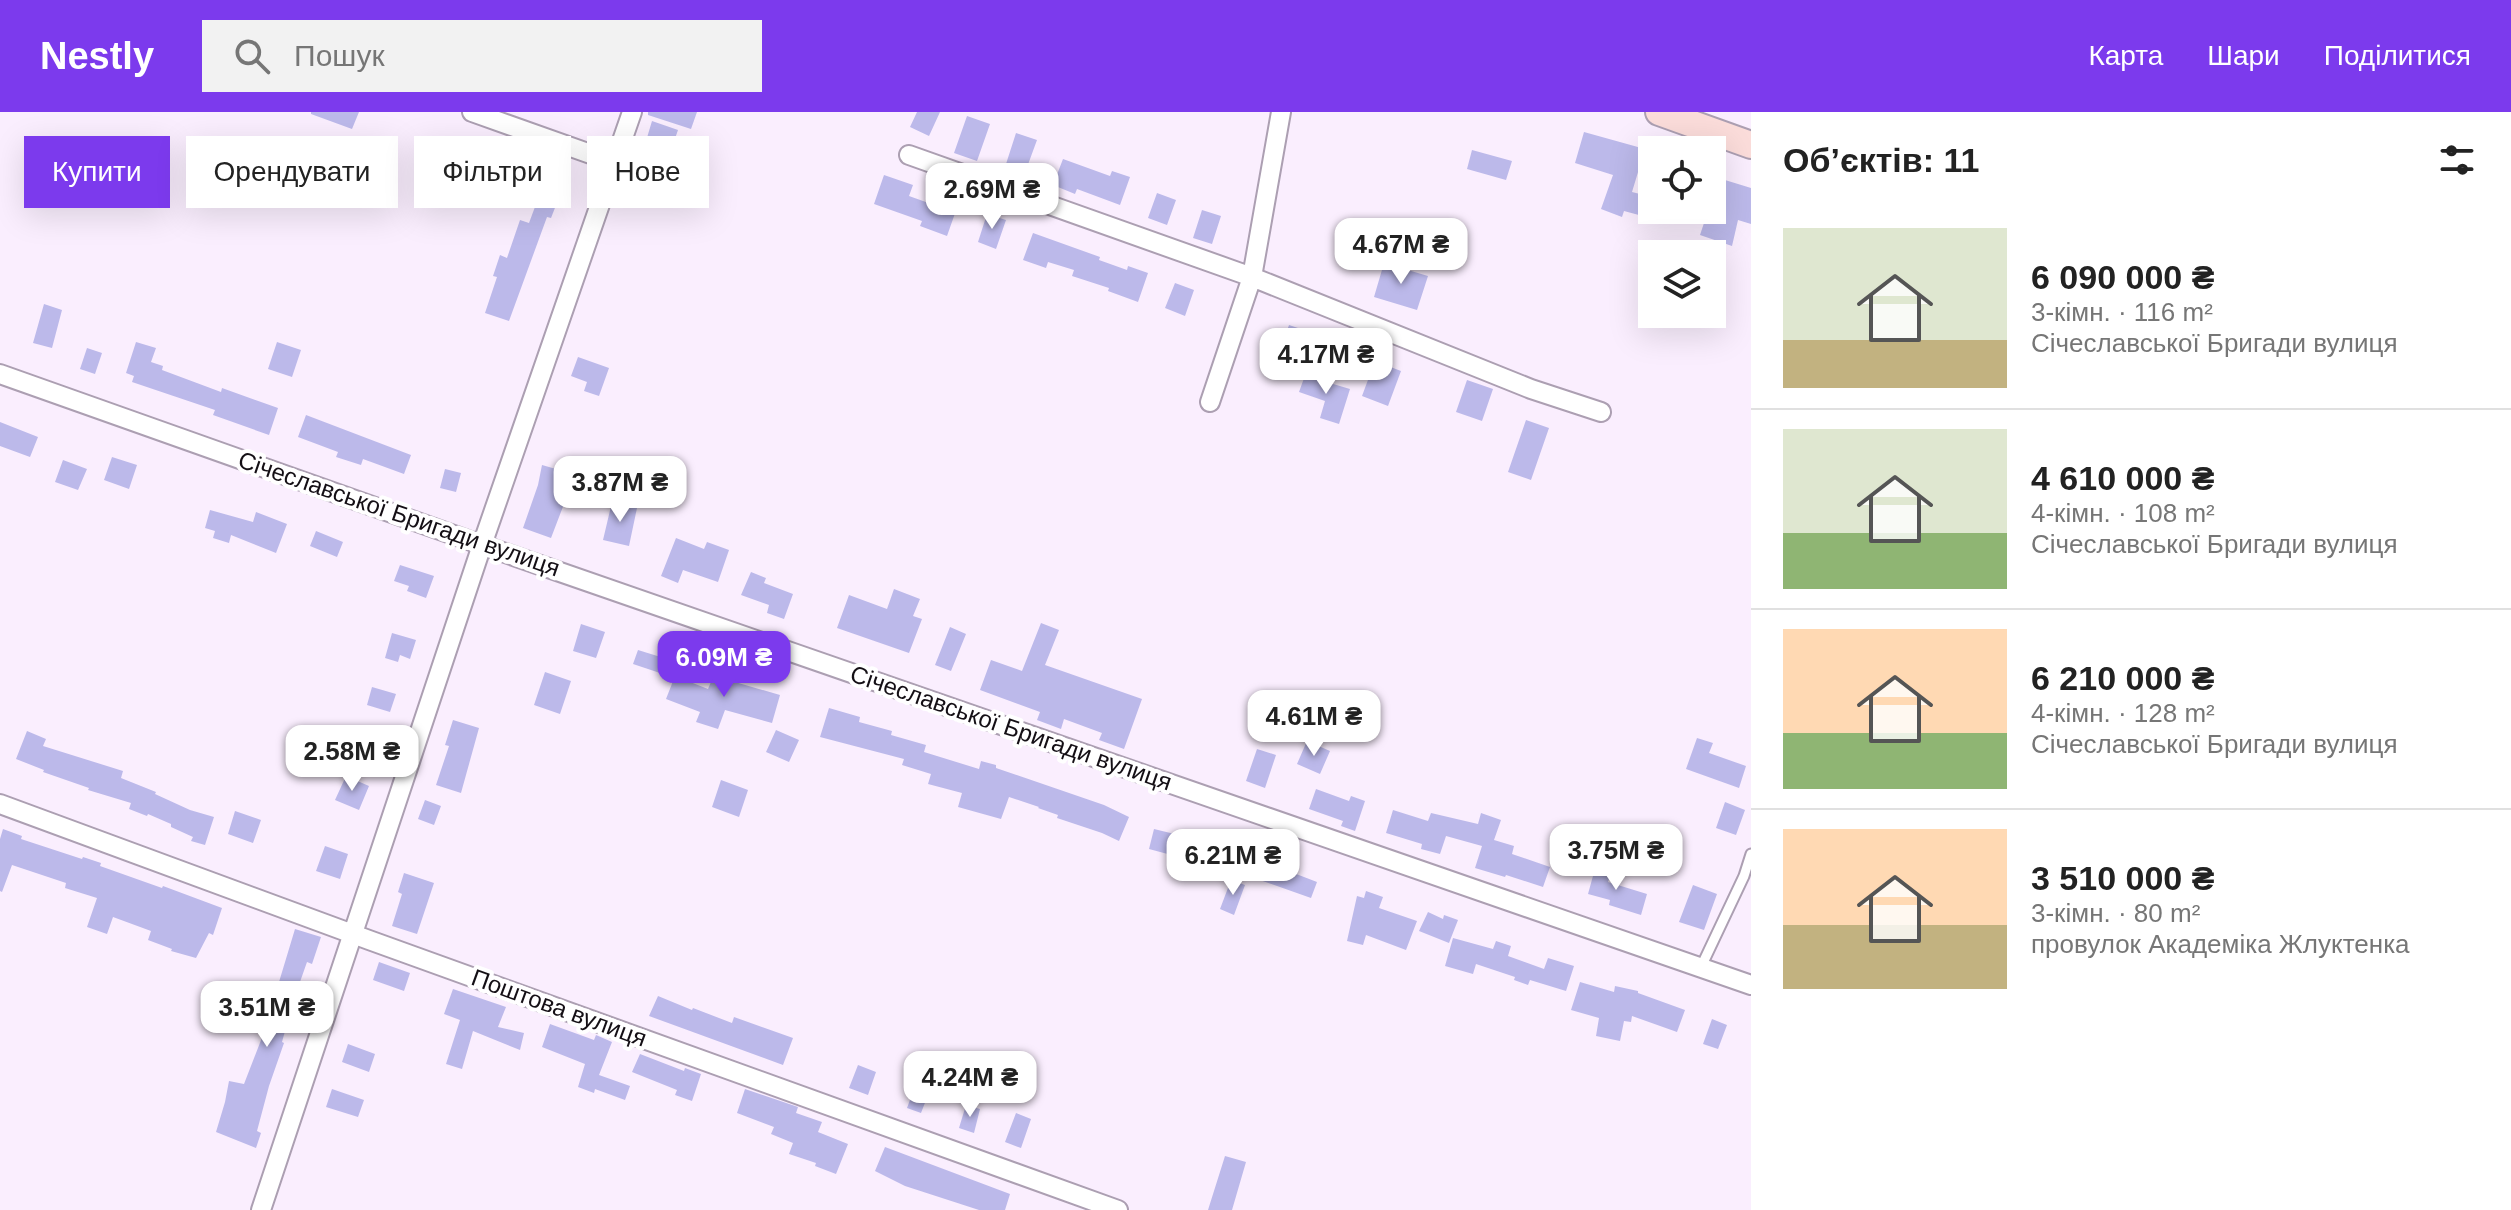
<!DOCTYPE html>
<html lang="uk">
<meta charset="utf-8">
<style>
body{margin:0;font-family:Helvetica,sans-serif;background:#f2f2f2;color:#222;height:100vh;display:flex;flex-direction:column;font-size:30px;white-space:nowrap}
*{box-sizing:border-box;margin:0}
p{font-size:26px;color:#767676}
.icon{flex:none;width:44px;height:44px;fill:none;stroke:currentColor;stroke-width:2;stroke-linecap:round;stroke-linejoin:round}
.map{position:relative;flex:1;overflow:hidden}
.panel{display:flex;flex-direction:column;background:#fff;width:760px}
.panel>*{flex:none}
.top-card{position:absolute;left:24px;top:24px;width:760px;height:72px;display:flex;gap:16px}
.fabs{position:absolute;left:1638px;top:24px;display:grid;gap:16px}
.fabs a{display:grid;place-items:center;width:88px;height:88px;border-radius:0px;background:#fff;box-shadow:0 8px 32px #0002;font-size:40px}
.price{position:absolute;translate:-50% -68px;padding:0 18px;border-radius:16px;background:#fff;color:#222;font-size:26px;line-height:52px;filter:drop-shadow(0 2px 4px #0008)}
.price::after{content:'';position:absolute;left:50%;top:48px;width:24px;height:18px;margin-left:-12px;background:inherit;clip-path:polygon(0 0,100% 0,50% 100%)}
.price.on{background:#7c3aed;color:#fff}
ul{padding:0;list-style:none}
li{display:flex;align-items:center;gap:24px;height:200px;padding:0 32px}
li+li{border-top:2px solid #e0e0e0}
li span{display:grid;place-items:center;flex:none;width:224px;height:160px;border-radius:0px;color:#555}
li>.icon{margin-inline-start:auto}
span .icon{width:96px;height:96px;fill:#fffc;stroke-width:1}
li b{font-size:34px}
h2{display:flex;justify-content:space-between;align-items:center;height:96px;padding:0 32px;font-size:34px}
.chip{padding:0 28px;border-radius:0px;background:#fff;box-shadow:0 8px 32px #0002;font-size:28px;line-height:72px}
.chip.on{background:#7c3aed;color:#fff}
header{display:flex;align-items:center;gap:48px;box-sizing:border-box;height:112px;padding:0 40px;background:#7c3aed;color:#fff}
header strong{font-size:38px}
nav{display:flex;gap:44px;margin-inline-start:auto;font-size:28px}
.search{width:560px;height:72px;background:#f2f2f2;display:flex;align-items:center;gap:20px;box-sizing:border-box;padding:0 28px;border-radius:0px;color:#767676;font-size:30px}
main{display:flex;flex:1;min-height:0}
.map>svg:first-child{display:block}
.building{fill:#bcb9ea}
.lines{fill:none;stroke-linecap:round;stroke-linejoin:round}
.lane-casing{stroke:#ac9fb2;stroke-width:13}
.street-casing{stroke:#ac9fb2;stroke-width:22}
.secondary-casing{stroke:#ac9fb2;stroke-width:30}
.lane{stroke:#fff;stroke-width:9}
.street{stroke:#fff;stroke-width:18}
.secondary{stroke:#fbdcda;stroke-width:26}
.labels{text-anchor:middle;stroke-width:8;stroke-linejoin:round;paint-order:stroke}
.street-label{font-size:24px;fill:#140f15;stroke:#fff}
</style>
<header>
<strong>Nestly</strong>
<div class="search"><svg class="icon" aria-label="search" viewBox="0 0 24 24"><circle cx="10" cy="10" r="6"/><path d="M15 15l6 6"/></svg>Пошук</div>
<nav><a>Карта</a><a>Шари</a><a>Поділитися</a></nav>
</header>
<main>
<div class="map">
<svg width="1751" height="1098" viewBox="0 0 1751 1098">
<rect width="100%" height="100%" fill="#faeefe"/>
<path class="building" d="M311 0H359L352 17 311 2Z
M648 0H697L691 17 648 3Z
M917 0H940L929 24 910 15Z
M967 4 990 12 977 49 954 41Z
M652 9 678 18 668 47 650 41 653 32 646 29Z
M1584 20 1645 37 1632 80 1652 85 1650 106 1624 99 1622 105 1601 97 1613 63 1575 51Z
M1016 21 1037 28 1026 58 1006 52Z
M1472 38 1512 49 1506 68 1467 57Z
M1063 47 1110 64 1112 59 1130 65 1120 93 1077 77 1075 82 1053 73Z
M884 63 913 73 909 84 937 94 941 84 959 90 947 124 920 114 922 109 874 92Z
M1712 64 1751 76V112L1738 108 1732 134 1700 123 1706 105 1712 107Z
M542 76 560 83 551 106 547 105 509 209 485 201 497 165 493 164 500 143 507 146 520 108 529 111Z
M1157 81 1176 88 1167 113 1148 106Z
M1202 98 1221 104 1212 132 1193 126Z
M987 102 1006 108 996 137 978 130Z
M1033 121 1100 145 1099 148 1127 158 1128 154 1148 161 1138 190 1108 179 1109 176 1072 164 1074 158 1048 150 1046 156 1023 148Z
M1384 151 1428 164 1417 198 1374 185Z
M1175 171 1194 178 1185 204 1165 196Z
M44 192 62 198 52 236 33 231Z
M1289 213 1307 219 1305 225 1312 228 1305 251 1279 242Z
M136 230 156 236 151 250 163 254 162 258 221 280 222 276 278 296 269 323 213 303 215 298 132 270 134 264 126 261Z
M277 230 301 238 292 265 268 257Z
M87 236 102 241 95 262 80 257Z
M578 245 609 256 599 284 584 279 587 270 571 264Z
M1375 249 1401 259 1388 294 1362 284Z
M1307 258 1324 265 1323 269 1350 277 1339 312 1320 306 1325 289 1299 280Z
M1467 268 1493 277 1482 309 1456 300Z
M306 303 411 343 404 362 363 347 361 353 336 345 338 340 298 325Z
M1526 308 1549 316 1531 368 1508 360Z
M0 310 38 325 30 345 0 334Z
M112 345 137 353 129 377 104 368Z
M63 348 87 357 78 378 55 370Z
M542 353 563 359 555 388 564 392 551 426 523 416 538 373Z
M445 357 461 361 456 380 440 376Z
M612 390 637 396 629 434 603 428Z
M210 398 253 410 256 400 287 412 276 441 231 423 229 431 213 426 215 419 205 416Z
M316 419 343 430 337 445 310 434Z
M676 426 704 437 707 430 729 438 718 470 683 458 678 471 661 464Z
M400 453 434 464 426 486 407 479 409 474 394 469Z
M751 460 766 466 764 471 793 482 784 507 767 501 769 493 741 483Z
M894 477 920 487 913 504 922 507 909 541 837 516 849 483 887 497Z
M1041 511 1059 518 1045 553 1142 587 1124 637 1099 628 1102 621 1064 607 1061 617 1037 608 1040 600 980 578 991 548 1022 559Z
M581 512 605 520 596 546 573 539Z
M950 515 966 522 951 559 935 553Z
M392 521 416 528 410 547 400 543 398 550 385 546Z
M638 538 667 547 663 562 633 552Z
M716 558 737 566 735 570 780 583 772 611 725 598 718 617 696 610 700 600 666 587 675 564 708 577Z
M545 560 571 569 560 602 534 593Z
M372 575 396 582 390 600 367 593Z
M829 596 860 605 859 610 892 619 891 623 926 633 924 640 979 657 981 649 996 653V656L1104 693 1129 705 1119 729 1102 721 1057 706 1058 703 1038 696 1039 695 1009 685 1001 707 958 695 962 681 928 672 931 662 902 653 904 647 820 625Z
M453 608 479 616 461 681 436 673 449 634 445 633Z
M776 618 799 628 789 650 766 640Z
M27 619 46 627 43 634 123 659 121 666 156 680 155 682 190 698 214 705 205 733 191 729 193 725 171 715V712L148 702 147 704 129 697 131 691 88 678 89 676 43 660 44 658 16 647Z
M1697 626 1713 631 1709 641 1746 654 1739 676 1686 657Z
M1307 629 1330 639 1320 662 1297 652Z
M1257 637 1276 643 1265 676 1246 669Z
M346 664 369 674 359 698 335 688Z
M721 668 748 678 739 705 712 695Z
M1316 677 1349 689 1351 684 1365 689 1355 719 1341 714 1343 709 1309 697Z
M425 688 441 694 434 713 418 707Z
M1725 690 1745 698 1736 723 1716 716Z
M1393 698 1428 709 1431 701 1478 712 1481 701 1501 708 1494 728 1514 734 1512 742 1550 755 1543 775 1506 763 1505 765 1475 756 1482 734 1446 724 1440 742 1421 737 1422 732 1386 721Z
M235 699 261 708 253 731 228 722Z
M3 717 22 724 21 727 82 747 83 745 101 751 100 754 162 776 163 774 222 796 213 823 209 821 196 846 171 839 172 837 148 828 151 819 113 805 107 822 87 815 97 786 65 776 66 771 12 753 2 780 0 779V727Z
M1154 717 1232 736 1224 766 1187 755 1190 748 1149 737Z
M325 734 348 742 340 767 316 759Z
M1261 745 1292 756 1291 760 1317 770 1311 786 1254 766Z
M1596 753 1612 757 1608 770 1647 782 1641 803 1609 793 1610 788 1588 782Z
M404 761 434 771 417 822 392 814 402 782 398 780Z
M1231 768 1245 773 1234 803 1220 797Z
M1693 773 1717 782 1704 818 1679 810Z
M1366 779 1383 785 1379 796 1417 809 1406 838 1366 823 1363 833 1347 829 1357 784 1364 786Z
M1428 800 1443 807 1444 803 1458 808 1449 831 1419 819Z
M295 817 321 825 312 852 307 850 294 887 282 930 284 931 269 974 257 1019 261 1021 256 1036 216 1020 225 990 229 969 244 972 263 923Z
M1453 826 1493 837 1496 829 1511 834 1508 844 1544 857 1548 846 1574 854 1566 879 1530 868 1528 873 1514 868 1515 865 1476 852 1473 862 1445 854Z
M379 850 410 861 404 879 373 868Z
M1580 870 1614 880 1615 874 1638 879V881L1685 898 1677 920 1632 904 1631 910 1624 909 1620 929 1596 924 1599 906 1571 898Z
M453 877 506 895 498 915 524 921 520 938 473 919 462 957 446 952 460 908 444 902Z
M658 884 692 898 693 896 732 911 734 905 793 926 783 953 649 904Z
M1712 907 1727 913 1718 937 1703 932Z
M550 912 594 928 596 923 612 930 599 963 630 974 625 988 595 977 594 981 578 975 585 952 542 935Z
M348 932 375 942 369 960 342 950Z
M640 942 684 959 685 956 701 962 692 989 675 983 677 978 632 960Z
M858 953 876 960 868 983 849 976Z
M332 977 364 988 358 1005 326 995Z
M745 977 798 995 796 1001 822 1010 818 1020 848 1032 836 1062 815 1054 816 1051 789 1042 793 1031 771 1022 774 1015 737 1001Z
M914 977 928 983 921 1001 907 996Z
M966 993 980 997 974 1021 959 1016Z
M1016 1001 1031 1007 1021 1036 1005 1030Z
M885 1035 1010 1082 1005 1098H979L905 1074 875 1059Z
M1225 1044 1246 1050 1232 1098H1208Z"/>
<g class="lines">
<g class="lane-casing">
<path id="lane" d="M1701 855 1744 764 1751 742"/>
</g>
<g class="street-casing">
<path id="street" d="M472 0 616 51
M909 43 1252 165 1531 277 1601 300
M0 262 482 433 1751 873
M1210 290 1252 165 1281 0
M0 692 369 828 1118 1098
M261 1098 482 433 632 0"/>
</g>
<g class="secondary-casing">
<path id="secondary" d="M1659 0 1751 33"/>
</g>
<use href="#lane" class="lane"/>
<use href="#street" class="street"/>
<use href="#secondary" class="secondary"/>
</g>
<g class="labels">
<g class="street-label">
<text transform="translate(399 402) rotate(19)" y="8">Січеславської Бригади вулиця</text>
<text transform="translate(1011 616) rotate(19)" y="8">Січеславської Бригади вулиця</text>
<text transform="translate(559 896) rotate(20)" y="8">Поштова вулиця</text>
</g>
</g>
</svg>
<div class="fabs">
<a><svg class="icon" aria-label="locate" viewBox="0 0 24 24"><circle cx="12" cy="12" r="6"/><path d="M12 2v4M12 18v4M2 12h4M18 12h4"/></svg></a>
<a><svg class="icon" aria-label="layers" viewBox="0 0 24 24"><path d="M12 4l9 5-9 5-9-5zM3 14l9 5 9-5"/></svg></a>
</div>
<b class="price" style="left:992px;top:119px">2.69M ₴</b>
<b class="price" style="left:1401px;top:174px">4.67M ₴</b>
<b class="price" style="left:1326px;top:284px">4.17M ₴</b>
<b class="price" style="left:620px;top:412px">3.87M ₴</b>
<b class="price on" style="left:724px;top:587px">6.09M ₴</b>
<b class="price" style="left:1314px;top:646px">4.61M ₴</b>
<b class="price" style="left:352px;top:681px">2.58M ₴</b>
<b class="price" style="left:1616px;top:780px">3.75M ₴</b>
<b class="price" style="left:1233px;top:785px">6.21M ₴</b>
<b class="price" style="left:267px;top:937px">3.51M ₴</b>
<b class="price" style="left:970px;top:1007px">4.24M ₴</b>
<div class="top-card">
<a class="chip on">Купити</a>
<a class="chip">Орендувати</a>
<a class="chip">Фільтри</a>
<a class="chip">Нове</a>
</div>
</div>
<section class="panel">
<h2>Об’єктів: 11<svg class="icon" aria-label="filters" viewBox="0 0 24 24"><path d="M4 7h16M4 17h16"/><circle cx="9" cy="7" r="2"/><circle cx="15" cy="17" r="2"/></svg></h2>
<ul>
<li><span style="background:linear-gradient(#dfe7d0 70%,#c2b280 0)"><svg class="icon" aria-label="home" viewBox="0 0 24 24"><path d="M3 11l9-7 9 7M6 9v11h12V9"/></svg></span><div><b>6 090 000 ₴</b><p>3-кімн. · 116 m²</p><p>Січеславської Бригади вулиця</p></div></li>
<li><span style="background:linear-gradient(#dfe7d0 65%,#8fb573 0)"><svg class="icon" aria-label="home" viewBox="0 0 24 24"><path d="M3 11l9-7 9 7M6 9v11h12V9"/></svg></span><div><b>4 610 000 ₴</b><p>4-кімн. · 108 m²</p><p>Січеславської Бригади вулиця</p></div></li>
<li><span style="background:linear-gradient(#ffd9b3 65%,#8fb573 0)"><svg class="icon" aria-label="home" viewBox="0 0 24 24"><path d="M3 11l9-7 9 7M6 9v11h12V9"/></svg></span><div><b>6 210 000 ₴</b><p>4-кімн. · 128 m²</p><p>Січеславської Бригади вулиця</p></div></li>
<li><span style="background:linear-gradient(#ffd9b3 60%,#c2b280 0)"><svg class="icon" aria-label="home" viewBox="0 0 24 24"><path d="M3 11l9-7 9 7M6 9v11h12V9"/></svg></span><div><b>3 510 000 ₴</b><p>3-кімн. · 80 m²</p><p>провулок Академіка Жлуктенка</p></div></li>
</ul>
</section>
</main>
